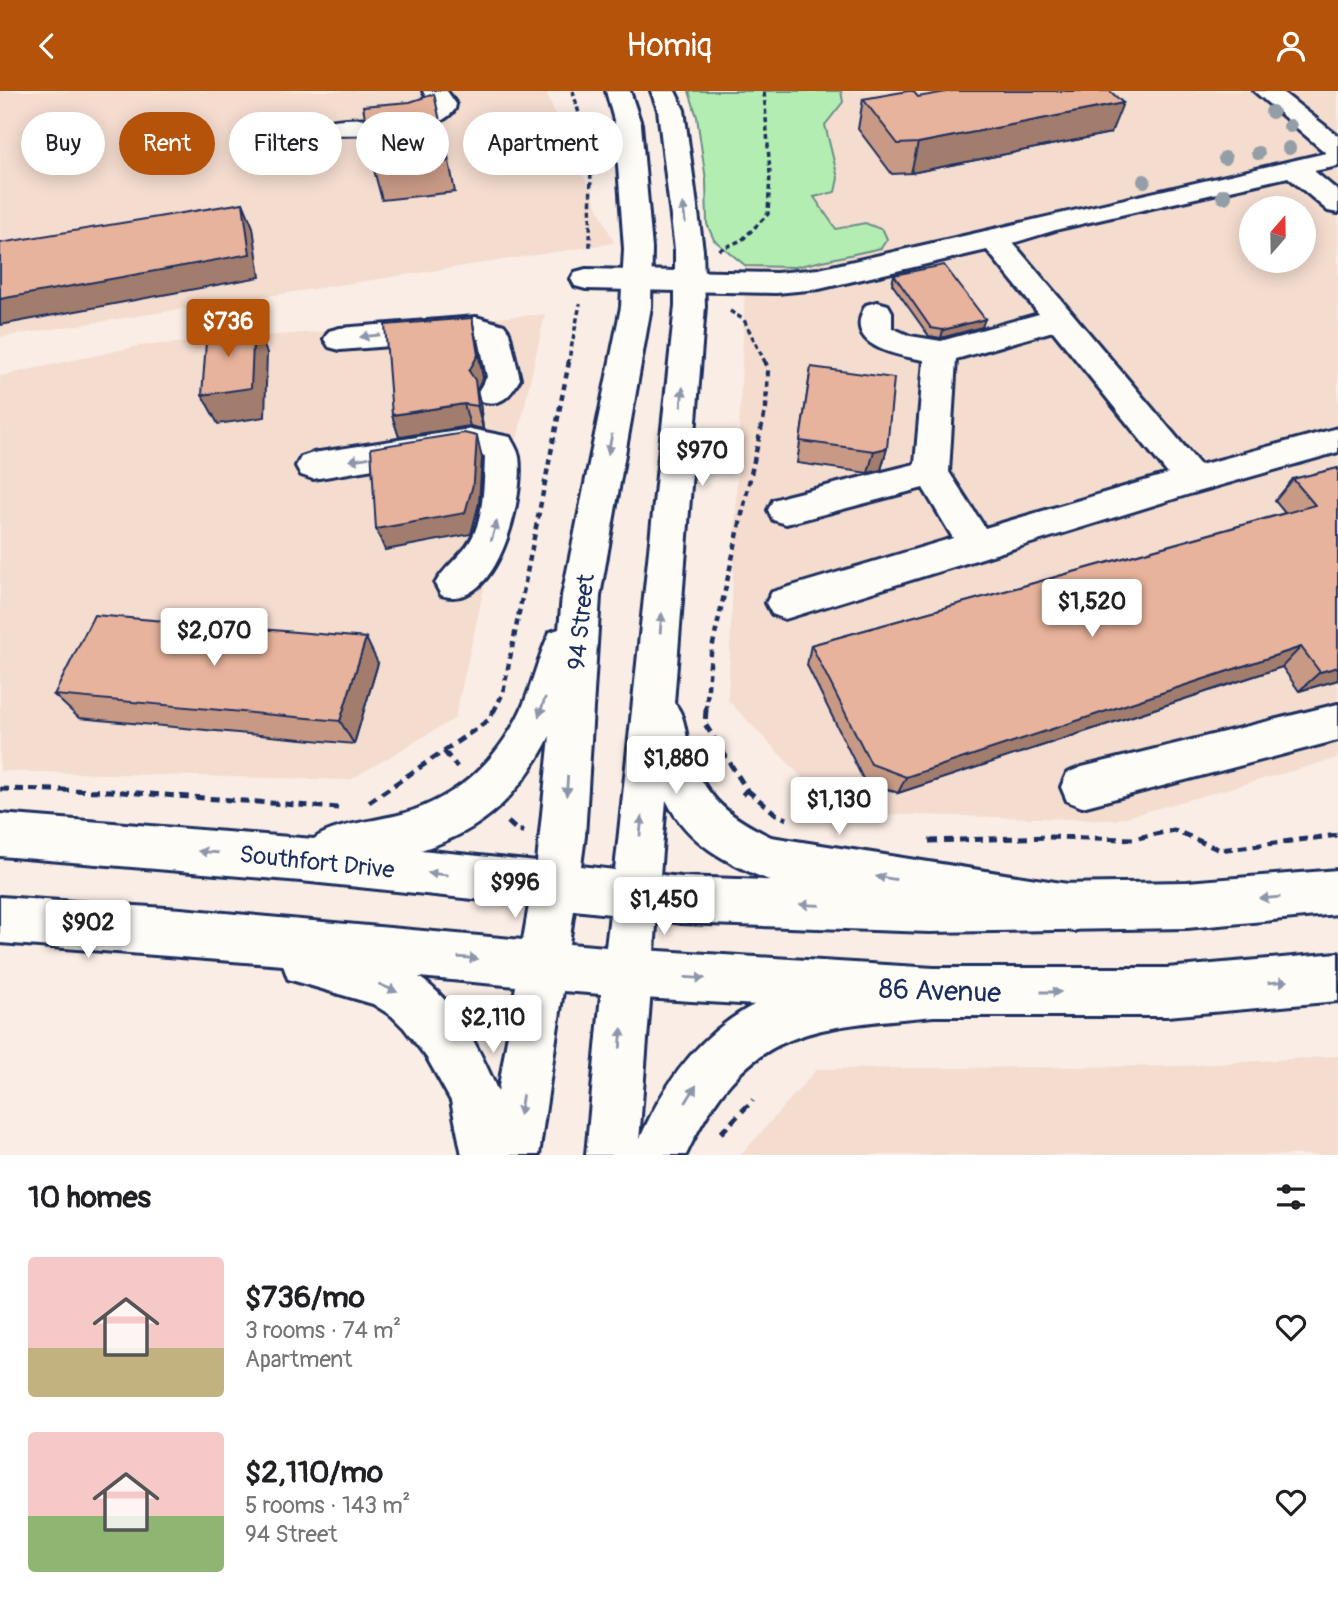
<!DOCTYPE html>
<meta charset="utf-8">
<style>
body{margin:0;font-family:Pangolin,sans-serif;background:#f2f2f2;color:#202124;height:100vh;display:flex;flex-direction:column;font-size:26px;white-space:nowrap}
*{box-sizing:border-box;margin:0}
p{font-size:23px;color:#757577}
.icon{flex:none;width:38px;height:38px;fill:none;stroke:currentColor;stroke-width:2;stroke-linecap:round;stroke-linejoin:round}
.map{position:relative;height:1064px;overflow:hidden}
.panel{display:flex;flex-direction:column;background:#fff;flex:1}
.panel>*{flex:none}
.guide{position:absolute;left:21px;top:21px;width:700px;height:63px;display:flex;gap:14px}
.needle{width:46px;rotate:20deg}
.buttons{position:absolute;left:1239px;top:105px;display:grid;gap:14px}
.buttons a{display:grid;place-items:center;width:77px;height:77px;border-radius:50%;background:#fff;box-shadow:0 4px 18px #0003;font-size:35px}
.price{position:absolute;translate:-50% -60px;padding:0 16px;border-radius:7px;background:#fff;color:#222;font-size:23px;line-height:46px;filter:drop-shadow(0 2px 4px #0008)}
.price::after{content:'';position:absolute;left:50%;top:42px;width:21px;height:16px;margin-left:-10px;background:inherit;clip-path:polygon(0 0,100% 0,50% 100%)}
.price.active{background:#b45309;color:#fff}
ul{padding:0;list-style:none}
li{display:flex;align-items:center;gap:21px;height:175px;padding:0 28px}
li span{display:grid;place-items:center;flex:none;width:196px;height:140px;border-radius:7px;color:#555}
li>.icon{margin-inline-start:auto}
span .icon{width:84px;height:84px;fill:#fffc;stroke-width:1}
li b{font-size:30px}
h2{display:flex;justify-content:space-between;align-items:center;height:84px;padding:0 28px;font-size:30px}
.tag{padding:0 24px;border-radius:32px;background:#fff;box-shadow:0 4px 18px #0003;font-size:24px;line-height:63px}
.tag.active{background:#b45309;color:#fff}
header{display:flex;justify-content:space-between;align-items:center;height:91px;padding:0 28px;background:#b45309;color:#fff;font-size:32px;font-weight:600}
.map>svg:first-child{display:block}
.built{fill:#f4dccf;fill-rule:evenodd}
.green{fill:#b4edb1;stroke:#688e88;stroke-width:2}
.lines{fill:none;stroke-linecap:round;stroke-linejoin:round}
.minor-casing{stroke:#1b2f5e;stroke-width:6}
.major-casing{stroke:#1b2f5e;stroke-width:6}
.path-far2{stroke:#1b2f5e;stroke-width:3.5;stroke-dasharray:5 3.5;stroke-linecap:butt}
.path-far1{stroke:#1b2f5e;stroke-width:4.5;stroke-dasharray:6 5;stroke-linecap:butt}
.path{stroke:#1b2f5e;stroke-width:5;stroke-dasharray:9 6;stroke-linecap:butt}
.minor{fill:#fdfcf7;fill-rule:evenodd}
.major{fill:#fdfcf7;fill-rule:evenodd}
.tree{fill:#949ea6}
.wall{fill:#c89a86;stroke:#1b2f5e;stroke-width:2}
.shaded-wall{fill:#a27d6d;stroke:#1b2f5e;stroke-width:2}
.building{fill:#e8b39c;stroke:#1b2f5e;stroke-width:2}
.oneway{fill:#8c96aa}
.labels{text-anchor:middle;stroke-width:6;stroke-linejoin:round;paint-order:stroke}
.street-label{font-size:24px;fill:#1b2f5e;stroke:#fdfcf7}
.near-street-label{font-size:28px;fill:#1b2f5e;stroke:#fdfcf7}
</style>
<header><svg class="icon" aria-label="back" viewBox="0 0 24 24"><path d="M15 5l-7 7 7 7"/></svg>Homiq<svg class="icon" aria-label="person" viewBox="0 0 24 24"><circle cx="12" cy="8" r="4"/><path d="M4 21q1-7 8-7t8 7"/></svg></header>
<div class="map">
<svg width="1338" height="1064" viewBox="0 0 1338 1064">
<rect width="100%" height="100%" fill="#f9ede5"/>
<filter id="ink" filterUnits="userSpaceOnUse"><feTurbulence type="fractalNoise" baseFrequency=".0143" numOctaves="2"/><feDisplacementMap in="SourceGraphic" scale="14" xChannelSelector="R" yChannelSelector="G"/><feConvolveMatrix kernelMatrix="1 2 1 2 8 2 1 2 1" color-interpolation-filters="sRGB"/></filter>
<g filter="url(#ink)">
<path class="built" d="M0 0H545L614 152 0 246Z
M841 0H1338V667L1115 729 836 722 728 609 746 175 795 176 881 157 883 139 878 136 865 132 836 138 814 105 838 87 825 34 842 11ZM1251 117H1304V170H1251Z
M545 223 455 627 350 689 0 680V285L139 255Z
M1338 965V1064H741L817 978 1180 975Z"/>
<path class="green" d="M689 0H841L843 11 825 34 838 87 835 101 814 106 836 138 865 132 883 139 887 148 881 157 795 176 746 175 714 149 707 133 706 89 697 26Z"/>
<g class="lines">
<g class="minor-casing">
<path id="minor" d="M423 0H447L456 13 455 18C436 46 365 43 334 44L325 41 321 36 325 31C358 22 402 36 430 13Z
M1254 0H1281L1338 45V75L1314 80 1338 100V122L1328 120 1288 86 1059 138 1013 152 1200 374 1338 337V361L1193 402 785 528 772 523 766 512 772 501 953 447 923 397 786 433 773 429 768 419 773 409 786 405 915 373 924 269C896 264 841 255 866 214L877 211 888 214 892 221V237L910 245 941 250 1039 223 987 159 819 198 776 202 586 198 575 195 571 188 575 181 586 178 776 182 819 178 1326 62ZM1053 240 1168 383 985 437 949 381 956 268Z
M476 226 504 234 509 241 520 288C510 305 502 316 481 310L477 302 487 286 479 248 340 259 329 256 324 248 329 240 340 237Z
M470 338 510 346C513 352 518 359 519 366 525 406 497 523 441 504L435 493C443 478 456 469 467 455 484 433 484 393 485 365L470 362 313 388 301 384 296 375 301 366 313 362Z
M1338 613V649L1082 716 1067 710 1061 696 1067 682 1082 676Z
M1338 779V823L1187 837 929 841 681 832 634 825 618 819 611 803 618 787 634 781 681 786 929 795 1187 791Z
M627 858 934 877H1167L1338 862V910L1167 925H934L627 906 610 899 603 882 610 865Z"/>
</g>
<g class="major-casing">
<path id="major" d="M606 0H630L641 33 652 158 651 216 600 505 585 745 581 775 615 779 675 215V159L658 19 651 0H675L684 19 703 159 705 215 674 612C684 622 685 639 688 652 699 702 726 725 771 746L1074 794 1090 801 1097 817 1090 833 1074 840 771 790C727 772 688 753 666 709L639 1050C685 942 756 892 872 882 899 880 926 874 951 884L958 901 951 918 934 925C808 937 746 936 686 1064H586L601 903 563 900 539 1064H462L451 1010 427 967 404 937 392 925 373 913 288 888 283 874 0 852V806L181 818 523 849 529 814 301 790 0 765V723L314 748C333 733 377 730 402 723 457 707 498 670 522 617 533 592 538 566 550 541L559 538 562 505 621 216 624 158 615 33ZM550 645 537 771 421 759C487 738 519 704 550 645ZM574 819 610 823 606 856 569 853ZM419 886 516 895 498 1001C480 959 457 912 419 886Z"/>
</g>
<path class="path-far2" d="M573 0 591 68 590 156
M719 159 742 149 768 123 770 82 764 0
M730 220 744 229 766 273
M568 273 580 213"/>
<path class="path-far1" d="M494 620 503 602 569 271
M706 620 711 562 766 316 768 277 765 271"/>
<path class="path" d="M706 619 705 633 747 699 739 708
M444 660 457 676
M0 698 110 700 338 717
M747 699 776 723 787 728
M369 711 489 629 494 619
M508 731 518 740H524
M929 750 1048 746 1133 748 1174 739 1220 759 1338 744
M721 1042 753 1009"/>
<use href="#minor" class="minor"/>
<use href="#major" class="major"/>
</g>
<g class="tree">
<circle cx="1272" cy="21" r="7"/>
<circle cx="1290" cy="35" r="7"/>
<circle cx="1289" cy="57" r="7"/>
<circle cx="1258" cy="62" r="7"/>
<circle cx="1225" cy="67" r="7"/>
<circle cx="1144" cy="90" r="7"/>
<circle cx="1224" cy="105" r="8"/>
</g>
<path class="wall" d="M918 6 1111 42 911 82 892 83 858 38 863 8Z
M449 70 455 101 382 109 374 79Z
M894 184 982 236 941 247 929 245 892 193Z
M472 227 483 287 477 299 480 312 483 338 470 335 399 346 392 324Z
M811 276 887 357 881 379 868 382 797 372Z
M1338 377V589L1299 600 1282 576 898 702 864 690 807 574 811 554 1285 422 1275 410 1293 388Z
M378 572 354 653 79 627 54 604Z"/>
<path class="shaded-wall" d="M1123 12 1111 42 911 82 918 52Z
M243 112 253 136 260 186 0 234V208Z
M472 227 483 287 477 299 480 312 483 338 469 280Z
M985 228 982 236 941 247 943 239Z
M254 232 267 262 265 326 218 333 202 304Z
M464 313 470 335 399 346 392 324Z
M477 345 482 367 479 412 471 443 385 459 376 438Z
M887 357 881 379 868 382 874 360Z
M366 547 378 572 354 653 340 630Z
M1301 556 1282 576 898 702 906 686Z
M1338 576V589L1299 600 1320 581Z"/>
<path class="building" d="M908 0H913L918 6 952 0H1110L1123 12 918 52 898 53 863 8Z
M434 3 449 70 374 79 363 15 410 11Z
M243 112 250 163 0 208V152Z
M944 174 985 228 943 239 931 237 894 184Z
M472 227 478 264 469 280 475 289 478 315 464 313 392 324 385 234Z
M254 232 251 297 202 304 207 238Z
M811 276 894 287 887 357 874 360 800 350Z
M464 342 477 345 474 390 465 422 376 438 371 357Z
M1338 377V576L1320 581 1301 556 906 686 871 673 811 554 1315 414 1293 388Z
M94 524 366 547 340 630 54 604Z"/>
<defs><path id="oneway-solid" d="M-6-.8H1V-3.2L6.5 0L1 3.2V.8H-6Z" transform="scale(1.75)"/></defs>
<g class="oneway">
<use href="#oneway-solid" transform="translate(684 122) rotate(-97)"/>
<use href="#oneway-solid" transform="translate(370 245) rotate(174)"/>
<use href="#oneway-solid" transform="translate(682 306) rotate(-85)"/>
<use href="#oneway-solid" transform="translate(610 353) rotate(101)"/>
<use href="#oneway-solid" transform="translate(359 368) rotate(171)"/>
<use href="#oneway-solid" transform="translate(494 440) rotate(-74)"/>
<use href="#oneway-solid" transform="translate(661 532) rotate(-85)"/>
<use href="#oneway-solid" transform="translate(542 616) rotate(109)"/>
<use href="#oneway-solid" transform="translate(567 695) rotate(94)"/>
<use href="#oneway-solid" transform="translate(641 735) rotate(-84)"/>
<use href="#oneway-solid" transform="translate(208 761) rotate(-175)"/>
<use href="#oneway-solid" transform="translate(438 783) rotate(-174)"/>
<use href="#oneway-solid" transform="translate(886 787) rotate(-171)"/>
<use href="#oneway-solid" transform="translate(1270 807) rotate(175)"/>
<use href="#oneway-solid" transform="translate(810 814) rotate(-178)"/>
<use href="#oneway-solid" transform="translate(468 867) rotate(5)"/>
<use href="#oneway-solid" transform="translate(695 887) rotate(3)"/>
<use href="#oneway-solid" transform="translate(1278 891) rotate(-5)"/>
<use href="#oneway-solid" transform="translate(388 897) rotate(24)"/>
<use href="#oneway-solid" transform="translate(1051 901)"/>
<use href="#oneway-solid" transform="translate(621 947) rotate(-86)"/>
<use href="#oneway-solid" transform="translate(691 1003) rotate(-58)"/>
<use href="#oneway-solid" transform="translate(521 1014) rotate(99)"/>
</g>
</g>
<g class="labels">
<g class="street-label">
<text transform="translate(581 531) rotate(-84)" y="8">94 Street</text>
<text transform="translate(317 771) rotate(6)" y="8">Southfort Drive</text>
</g>
<g class="near-street-label">
<text transform="translate(940 899) rotate(2)" y="10">86 Avenue</text>
</g>
</g>
</svg>
<div class="buttons">
<a><svg class="needle" viewBox="-14 -14 28 28"><path d="M0-13l5 13h-10z" fill="#e53935"/><path d="M0 13l5-13h-10z" fill="#757577"/></svg></a>
</div>
<b class="price active" style="left:228px;top:268px">$736</b>
<b class="price" style="left:702px;top:397px">$970</b>
<b class="price" style="left:1092px;top:548px">$1,520</b>
<b class="price" style="left:214px;top:577px">$2,070</b>
<b class="price" style="left:676px;top:705px">$1,880</b>
<b class="price" style="left:839px;top:746px">$1,130</b>
<b class="price" style="left:515px;top:829px">$996</b>
<b class="price" style="left:664px;top:846px">$1,450</b>
<b class="price" style="left:88px;top:869px">$902</b>
<b class="price" style="left:493px;top:964px">$2,110</b>
<div class="guide">
<a class="tag">Buy</a>
<a class="tag active">Rent</a>
<a class="tag">Filters</a>
<a class="tag">New</a>
<a class="tag">Apartment</a>
</div>
</div>
<section class="panel">
<h2>10 homes<svg class="icon" aria-label="filters" viewBox="0 0 24 24"><path d="M4 7h16M4 17h16"/><circle cx="9" cy="7" r="2"/><circle cx="15" cy="17" r="2"/></svg></h2>
<ul>
<li><span style="background:linear-gradient(#f6c9c9 65%,#c2b280 0)"><svg class="icon" aria-label="home" viewBox="0 0 24 24"><path d="M3 11l9-7 9 7M6 9v11h12V9"/></svg></span><div><b>$736/mo</b><p>3 rooms · 74 m²</p><p>Apartment</p></div><svg class="icon" aria-label="heart" viewBox="0 0 24 24"><path d="M12 20l-8-8c-3-5 5-10 8-4 3-6 11-1 8 4z"/></svg></li>
<li><span style="background:linear-gradient(#f6c9c9 60%,#8fb573 0)"><svg class="icon" aria-label="home" viewBox="0 0 24 24"><path d="M3 11l9-7 9 7M6 9v11h12V9"/></svg></span><div><b>$2,110/mo</b><p>5 rooms · 143 m²</p><p>94 Street</p></div><svg class="icon" aria-label="heart" viewBox="0 0 24 24"><path d="M12 20l-8-8c-3-5 5-10 8-4 3-6 11-1 8 4z"/></svg></li>
</ul>
</section>
